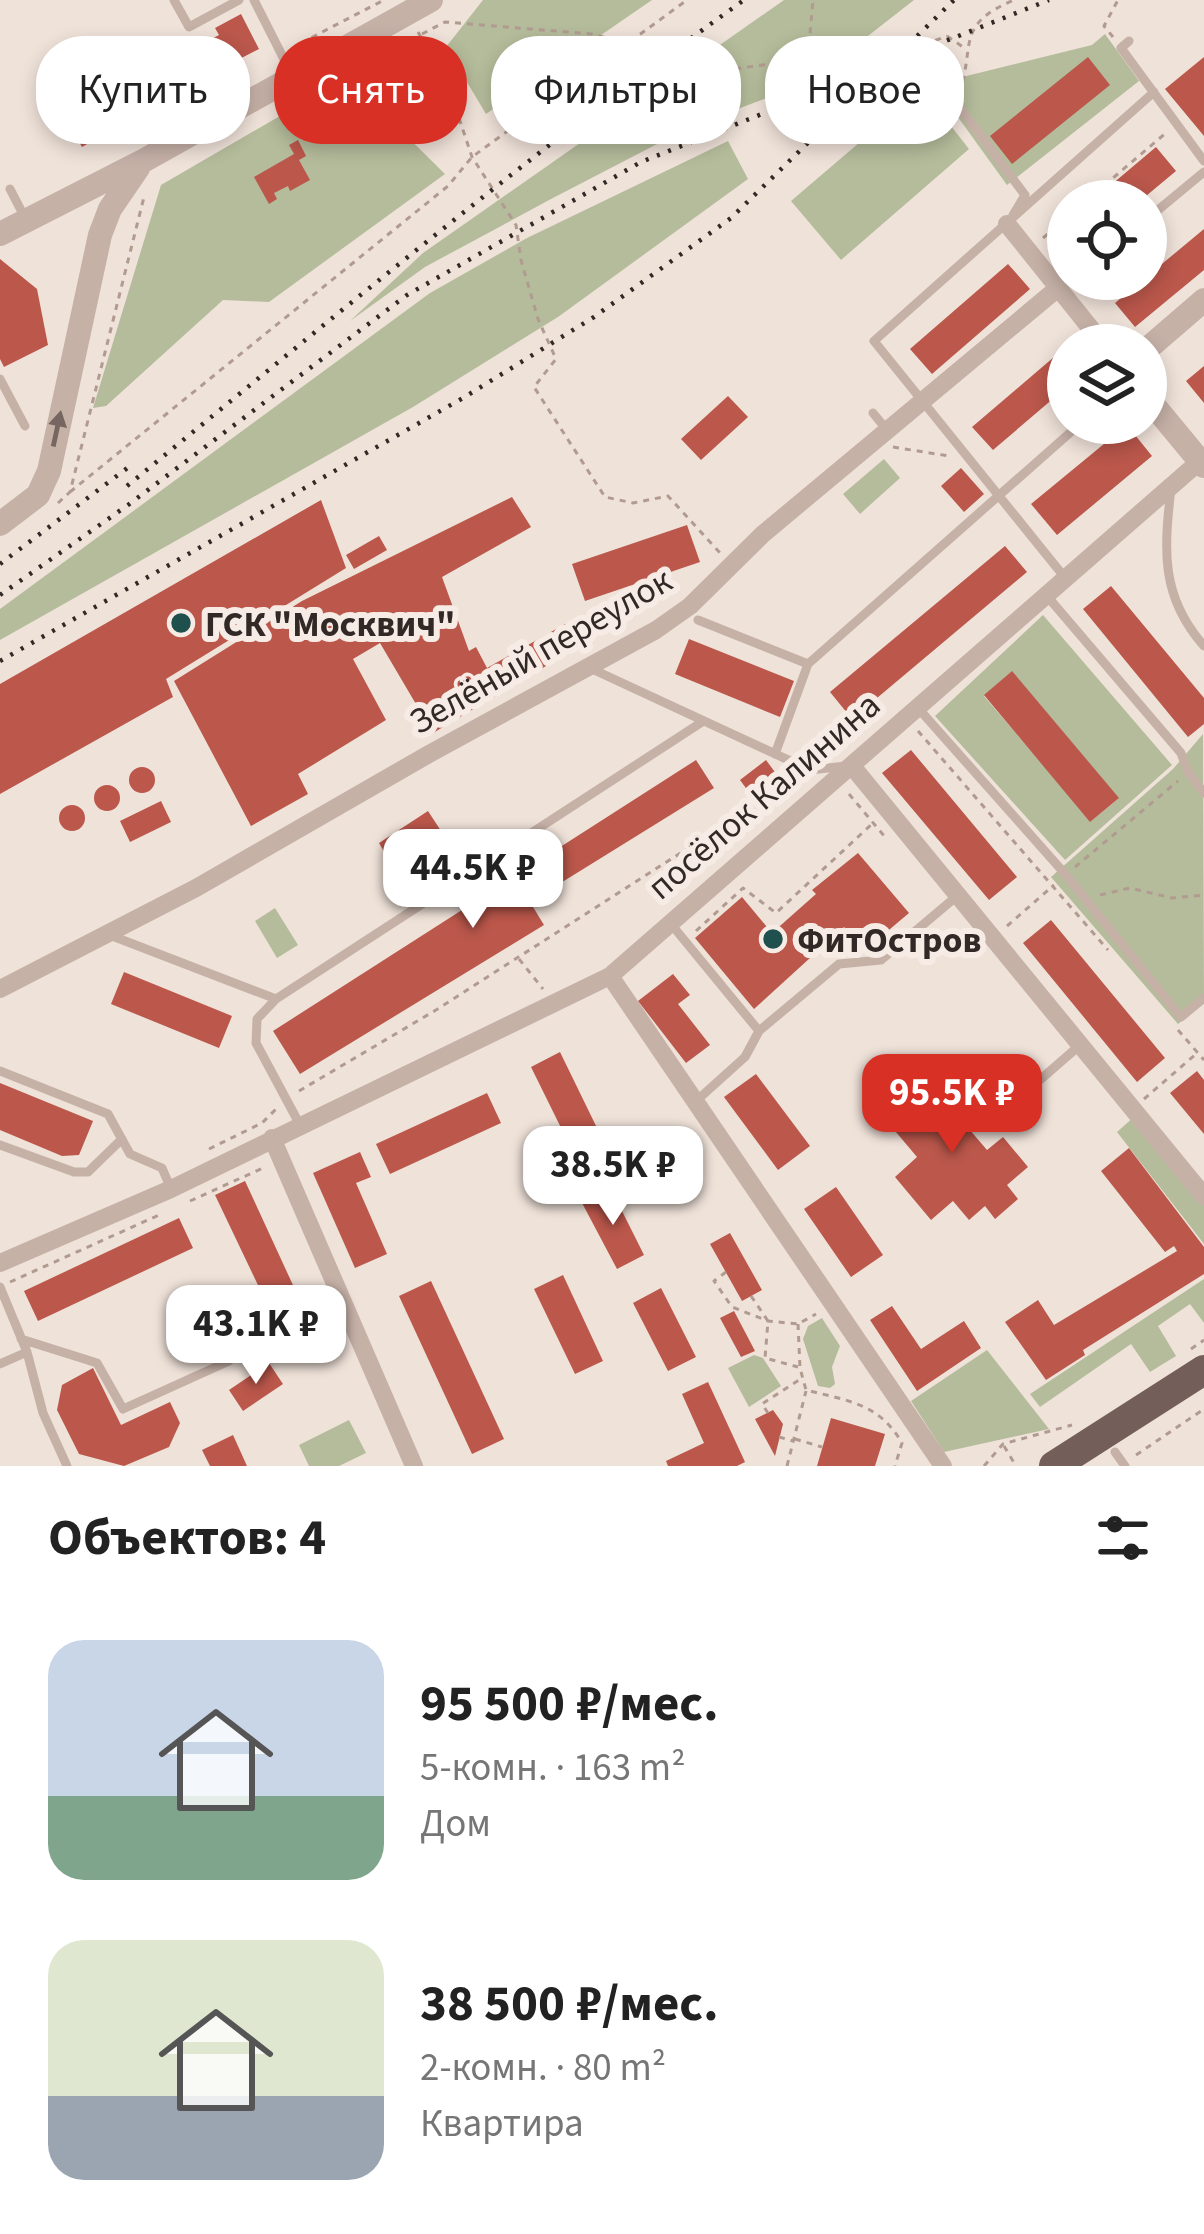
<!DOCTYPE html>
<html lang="ru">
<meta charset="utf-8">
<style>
body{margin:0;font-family:"Source Sans 3",sans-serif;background:#f2f2f2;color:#222;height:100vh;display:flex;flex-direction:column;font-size:45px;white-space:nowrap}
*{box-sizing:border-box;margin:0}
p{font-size:39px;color:#767676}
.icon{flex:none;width:66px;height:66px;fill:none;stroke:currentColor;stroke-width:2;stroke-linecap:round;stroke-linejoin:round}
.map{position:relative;height:1466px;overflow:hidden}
.panel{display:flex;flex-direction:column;background:#fff;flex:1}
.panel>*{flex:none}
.hud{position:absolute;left:36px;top:36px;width:1134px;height:108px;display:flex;gap:24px}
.fabs{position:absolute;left:1047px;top:180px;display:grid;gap:24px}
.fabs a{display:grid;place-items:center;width:120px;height:120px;border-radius:50%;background:#fff;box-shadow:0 6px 18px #0003;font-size:60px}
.price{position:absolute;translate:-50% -102px;padding:0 27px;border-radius:24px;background:#fff;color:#222;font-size:39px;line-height:78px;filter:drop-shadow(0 3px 6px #0008)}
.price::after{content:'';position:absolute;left:50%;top:72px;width:36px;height:27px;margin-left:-18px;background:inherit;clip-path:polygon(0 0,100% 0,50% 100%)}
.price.active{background:#d93025;color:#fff}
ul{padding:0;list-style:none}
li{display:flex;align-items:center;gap:36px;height:300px;padding:0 48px}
li span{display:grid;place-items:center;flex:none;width:336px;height:240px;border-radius:36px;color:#555}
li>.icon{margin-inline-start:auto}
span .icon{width:144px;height:144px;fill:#fffc;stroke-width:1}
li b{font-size:51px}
h2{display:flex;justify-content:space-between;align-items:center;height:144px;padding:0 48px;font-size:51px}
.chip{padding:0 42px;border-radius:48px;background:#fff;box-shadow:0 6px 18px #0003;font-size:42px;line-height:108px}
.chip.active{background:#d93025;color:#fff}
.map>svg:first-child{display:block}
.green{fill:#b5bc9b;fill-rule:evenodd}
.building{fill:#bb574b}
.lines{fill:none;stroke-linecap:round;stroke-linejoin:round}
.path{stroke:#b19b91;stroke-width:3;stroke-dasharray:6 6;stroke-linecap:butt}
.service{stroke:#c6b1a7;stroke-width:9}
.minor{stroke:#c6b1a7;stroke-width:18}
.tertiary{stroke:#c6b1a7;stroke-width:24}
.primary{stroke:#735e59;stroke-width:30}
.rail{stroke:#322927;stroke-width:4.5;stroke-dasharray:3 9;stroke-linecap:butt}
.path-bridge{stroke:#b19b91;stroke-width:3;stroke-dasharray:6 6;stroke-linecap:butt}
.oneway{fill:#756661}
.poi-dot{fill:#20504d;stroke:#f7ece5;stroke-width:4.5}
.labels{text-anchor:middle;stroke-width:12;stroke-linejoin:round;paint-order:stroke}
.poi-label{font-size:36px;font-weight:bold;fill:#322927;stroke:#f7ece5;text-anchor:start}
.street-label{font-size:36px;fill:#322927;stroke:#f7ece5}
</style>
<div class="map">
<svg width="1204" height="1466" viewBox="0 0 1204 1466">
<rect width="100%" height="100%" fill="#efe2d9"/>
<path class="green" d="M483 0H652L486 114 446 47Z
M784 0H914L809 82 690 127 551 199 425 267 350 321 423 253Z
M1105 34 1139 81 1007 185 934 84 1092 45Z
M347 77 445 174 269 302 223 300 106 406 93 408 161 185Z
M922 89 969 149 841 260 791 201Z
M728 141 748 179 558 317 413 407 0 640V609L430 293 527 238Z
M884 459 900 478 860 514 843 494Z
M1043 615 1172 765 1065 860 935 716ZM1011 672 1118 799 1091 821 984 696Z
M1203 734 1204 1003 1178 1024 1051 877 1173 769Z
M275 908 298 945 277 958 255 921Z
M1135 1116 1204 1199V1244L1117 1132Z
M1204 1279V1323L1190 1304 1158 1326 1176 1356 1150 1372 1131 1344 1040 1407 1030 1394Z
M822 1318 840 1346 832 1367 835 1384 830 1388 818 1386 803 1339 808 1326Z
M987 1350 1049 1429 944 1452 911 1401Z
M754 1355 763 1358 781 1386 749 1407 728 1368Z
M349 1420 366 1453 339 1466H309L299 1445Z"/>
<path class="building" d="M241 14 259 49 185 87 167 53 193 40 196 47 219 35 215 28Z
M411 40 446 92 434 100 429 93 400 113 410 127 398 135 358 75Z
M1088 57 1110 85 1012 164 990 136Z
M1204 57V136L1165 89Z
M136 74 154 105 82 147 63 114 88 100 93 107 115 94 111 88Z
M298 140 306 156 299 160 310 180 290 191 288 186 274 193 277 199 269 204 254 177 294 154 289 145Z
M1156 147 1176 171 1140 201H1092Z
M1068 221V254L1052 234Z
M1204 229V270L1135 327 1115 303Z
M0 259 37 289 48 345 4 367 0 359Z
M1008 264 1030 289 932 374 910 349Z
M1068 345V386L993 450 972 427Z
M1204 366V403L1186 381Z
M728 396 748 417 701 460 681 439Z
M1127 425 1152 456 1057 535 1031 504Z
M961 468 984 494 964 512 941 486Z
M512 497 531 527 442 577 469 651 476 647 487 668 565 624 578 647 433 733 380 643 353 659 386 720 298 774 308 794 251 826 174 681 302 601Z
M321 500 346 568 166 679 173 697 0 794V684Z
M687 525 700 562 585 601 572 564Z
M379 536 387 550 354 569 346 555Z
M1005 546 1027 572 852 719 830 692Z
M1111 586 1204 698V724L1188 737 1083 609Z
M689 639 794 681 780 717 675 674Z
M1012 671 1119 798 1090 822 984 695Z
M911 750 1017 877 989 900 882 773Z
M696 760 714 788 530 902 544 925 300 1074 273 1031Z
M766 760 780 779 754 799 740 780Z
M129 780a13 13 0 1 1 26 0a13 13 0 1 1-26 0Z
M94 798a13 13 0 1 1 26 0a13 13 0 1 1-26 0Z
M161 801 171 822 130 842 120 821Z
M59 818a13 13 0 1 1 26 0a13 13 0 1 1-26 0Z
M428 811 445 837 394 869 379 843Z
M858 853 909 913 864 951 844 927 754 1009 695 938 742 897 772 933 816 894 812 890Z
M1051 920 1165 1058 1137 1082 1023 943Z
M124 972 232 1016 219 1048 111 1004Z
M673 974 690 995 678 1004 710 1045 686 1063 638 1001Z
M560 1052 598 1130 569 1144 531 1067Z
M1197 1071 1204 1080V1134L1170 1093Z
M940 1073 974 1113 963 1122 987 1150 1003 1137 1028 1167 1007 1185 1018 1199 995 1219 985 1206 969 1220 953 1201 931 1220 895 1177 917 1157 885 1119Z
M756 1074 810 1146 778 1170 724 1097Z
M0 1083 93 1121 79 1155 62 1156 0 1130Z
M487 1093 501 1123 390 1174 376 1144Z
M1129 1148 1204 1247V1274L1083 1350 1085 1355 1046 1380 1005 1322 1038 1300 1054 1325 1177 1251 1174 1246 1165 1252 1101 1171Z
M360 1152 371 1177 356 1183 387 1254 355 1268 313 1173Z
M245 1181 316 1335 288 1348 215 1195Z
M610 1187 644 1255 617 1269 581 1201Z
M836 1187 883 1255 851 1277 804 1209Z
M179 1218 193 1248 38 1321 24 1291Z
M730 1233 762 1290 742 1301 710 1244Z
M563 1275 603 1361 575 1374 534 1289Z
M431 1281 504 1439 472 1454 399 1296Z
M661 1288 696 1357 668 1371 633 1303Z
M892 1306 921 1349 964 1321 981 1348 917 1391 870 1320Z
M734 1311 755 1351 741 1357 720 1318Z
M269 1363 283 1384 243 1411 229 1390Z
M93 1368 121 1425 170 1402 180 1423 169 1447 124 1466 79 1454 57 1410 62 1385Z
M708 1382 745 1462 737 1466H668L666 1461 704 1443 682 1394Z
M773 1410 783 1424 775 1456 755 1419Z
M831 1418 885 1434 875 1466H817Z
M233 1435 247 1466H210L202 1450Z"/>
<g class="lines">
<path class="path" d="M418 32 447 82 472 157 516 225 521 260 538 319 556 359 534 387 605 497 633 503 668 496 721 554
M422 34 445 22 592 34 658 52 703 73 808 59 834 78
M947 36 963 47
M1113 37 1104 26 1118 0
M301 43 384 0
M808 57 813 0
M959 93C976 46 954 25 1014 0
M1086 201 1167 132
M1043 238 1068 217
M893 447 949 456
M70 492 448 186 472 157 687 0
M58 503 70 492 144 197
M918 731 1108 950
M849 794 885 837
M1075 867 1178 781
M1100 895 1130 888 1172 898 1204 895
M1007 926 1054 885
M696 931 743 888 776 913 873 823
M519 959 543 989
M1178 1030 1204 1060
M299 1091 436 1010 799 777
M1144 1099 1196 1054
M209 1149 262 1123 277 1108
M190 1201 263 1168
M726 1272 714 1281 732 1307 768 1321 798 1324 816 1314
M10 1282 159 1215
M751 1296 768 1321 765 1358 798 1367
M798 1324 800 1368 806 1390C848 1401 879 1403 902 1443L895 1466
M1191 1349 1204 1340
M768 1413 762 1404 802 1378
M779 1437 793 1441
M795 1439 822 1447
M1004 1446 1016 1466
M1136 1455 1204 1409
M787 1466 806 1391
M984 1466 1003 1444 1072 1425"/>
<path class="service" d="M174 0 189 27 239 0
M254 0 292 75
M1129 41 1121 48 1204 161
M956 103 1025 195 1013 215
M10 189 24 216
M1146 220 1204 172
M0 379 25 426
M873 413 887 430
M1171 488C1164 550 1160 596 1204 646
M1066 579 874 341 1154 92
M1047 596 1181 753 1188 772 1204 793
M698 620 808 664
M592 669 810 770 846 766
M918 708 1066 875 1181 1017 1204 998
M775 754 808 664 1081 423
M671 924 759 1031 839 964 881 960 957 896
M107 934 276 999
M0 1071 108 1114 130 1154 162 1168 171 1189
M1041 1079 1080 1045
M695 1102 745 1057 759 1031
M300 1125 256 1043 257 1019 276 999 702 722
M0 1145 74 1172H88L122 1139
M0 1287 27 1352 0 1364
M21 1339 97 1363 123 1409 229 1361
M27 1352 43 1413 67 1466
M1115 1452 1125 1466"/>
<path class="minor" d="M1007 224 1104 345
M852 766 1204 1196
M610 976 943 1466
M0 989 196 888 429 754 656 630 690 606 763 534 1058 288
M272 1138 414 1466
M0 1263 171 1189 610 976 1200 461"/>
<path class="tertiary" d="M0 234 143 161 431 0
M1146 350 1204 300
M1146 396 1204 466
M0 524 38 495 49 471 100 235 110 209 138 168"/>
<path class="primary" d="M1054 1466 1204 1370"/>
<path class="rail" d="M127 486C330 320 531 152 744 0
M0 564 134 463
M0 595 128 505 407 295 641 162 1049 0
M0 661 463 398 594 317 731 218 954 0"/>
<path class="path-bridge" d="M834 78 947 36"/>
</g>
<defs><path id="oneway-solid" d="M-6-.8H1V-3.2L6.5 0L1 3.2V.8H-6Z" transform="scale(3)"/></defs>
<use class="oneway" href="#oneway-solid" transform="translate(57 429) rotate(-78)"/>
<g class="poi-dot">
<circle cx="181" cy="623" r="12"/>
<circle cx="773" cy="939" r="12"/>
</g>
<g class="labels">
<g class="poi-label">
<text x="205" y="636">ГСК "Москвич"</text>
<text x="797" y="952">ФитОстров</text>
</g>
<g class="street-label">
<text transform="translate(540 650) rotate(-30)" y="13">Зелёный переулок</text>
<text transform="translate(763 795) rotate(-41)" y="13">посёлок Калинина</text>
</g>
</g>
</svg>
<div class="fabs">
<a><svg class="icon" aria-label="locate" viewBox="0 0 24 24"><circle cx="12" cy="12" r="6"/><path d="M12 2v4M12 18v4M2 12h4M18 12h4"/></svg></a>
<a><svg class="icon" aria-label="layers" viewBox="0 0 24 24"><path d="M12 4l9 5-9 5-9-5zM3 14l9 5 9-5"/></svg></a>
</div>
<b class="price" style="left:473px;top:931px">44.5K ₽</b>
<b class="price active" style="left:952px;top:1156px">95.5K ₽</b>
<b class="price" style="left:613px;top:1228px">38.5K ₽</b>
<b class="price" style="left:256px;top:1387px">43.1K ₽</b>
<div class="hud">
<a class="chip">Купить</a>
<a class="chip active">Снять</a>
<a class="chip">Фильтры</a>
<a class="chip">Новое</a>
</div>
</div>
<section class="panel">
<h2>Объектов: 4<svg class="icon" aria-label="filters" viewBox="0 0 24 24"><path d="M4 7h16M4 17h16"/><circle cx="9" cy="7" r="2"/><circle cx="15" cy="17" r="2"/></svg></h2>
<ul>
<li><span style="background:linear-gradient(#c9d6e8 65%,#7fa58c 0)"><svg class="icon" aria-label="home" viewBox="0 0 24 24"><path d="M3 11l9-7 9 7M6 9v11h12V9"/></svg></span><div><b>95 500 ₽/мес.</b><p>5-комн. · 163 m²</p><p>Дом</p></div></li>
<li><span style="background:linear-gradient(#dfe7d0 65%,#9aa5b1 0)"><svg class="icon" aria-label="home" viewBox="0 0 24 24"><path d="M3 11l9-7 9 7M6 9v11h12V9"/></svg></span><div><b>38 500 ₽/мес.</b><p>2-комн. · 80 m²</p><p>Квартира</p></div></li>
</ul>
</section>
